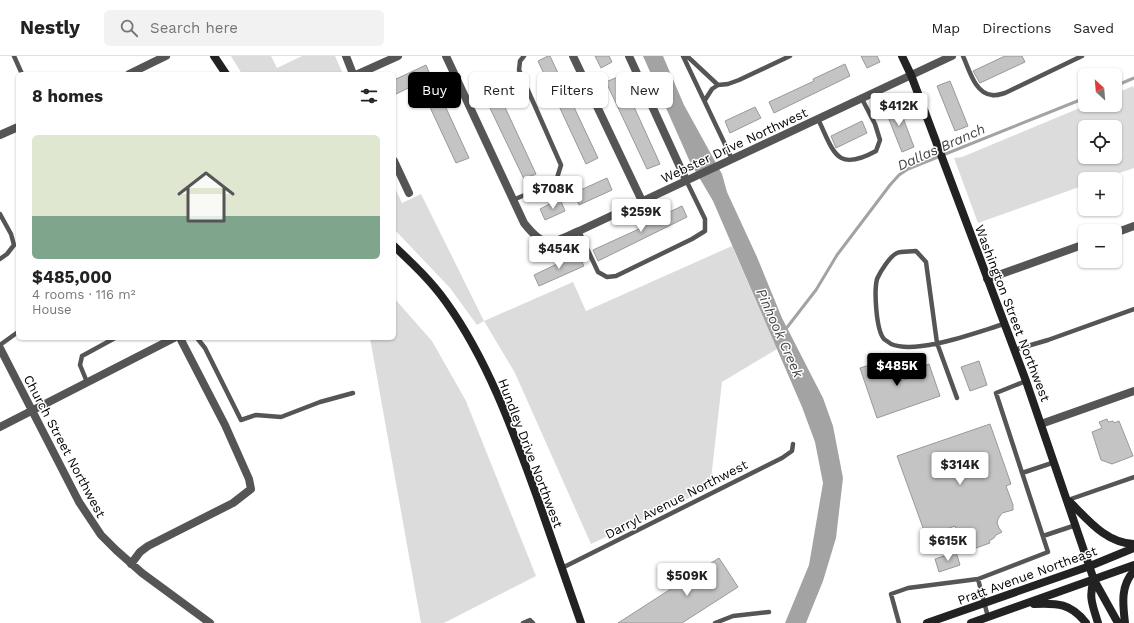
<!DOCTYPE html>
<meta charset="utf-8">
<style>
body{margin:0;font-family:"Work Sans",sans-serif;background:#f2f2f2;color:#222;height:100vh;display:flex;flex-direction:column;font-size:15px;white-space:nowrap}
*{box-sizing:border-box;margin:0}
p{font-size:13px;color:#767676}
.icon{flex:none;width:22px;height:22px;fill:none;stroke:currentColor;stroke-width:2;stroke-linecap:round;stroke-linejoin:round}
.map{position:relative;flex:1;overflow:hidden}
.details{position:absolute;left:16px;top:16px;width:380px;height:268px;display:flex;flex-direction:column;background:#fff;border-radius:6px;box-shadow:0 1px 3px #0004}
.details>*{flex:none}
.guide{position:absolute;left:408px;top:16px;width:380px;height:36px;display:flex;gap:8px}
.needle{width:26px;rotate:334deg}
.tools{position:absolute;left:1078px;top:12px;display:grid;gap:8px}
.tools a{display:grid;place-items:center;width:44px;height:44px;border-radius:6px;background:#fff;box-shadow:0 1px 3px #0004;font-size:20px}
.price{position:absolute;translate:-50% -34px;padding:0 9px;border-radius:4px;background:#fff;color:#222;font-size:13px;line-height:26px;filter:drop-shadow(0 1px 2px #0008)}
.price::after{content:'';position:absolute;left:50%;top:24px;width:12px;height:9px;margin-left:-6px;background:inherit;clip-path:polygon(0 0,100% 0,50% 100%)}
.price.current{background:#000;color:#fff}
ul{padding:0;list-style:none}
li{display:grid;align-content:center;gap:8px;height:212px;padding:0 16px}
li+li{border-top:1px solid #e0e0e0}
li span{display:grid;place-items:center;height:124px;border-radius:6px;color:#555}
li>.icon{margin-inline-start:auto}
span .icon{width:72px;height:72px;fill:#fffc;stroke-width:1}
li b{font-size:17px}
h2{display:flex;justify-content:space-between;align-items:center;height:48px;padding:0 16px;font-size:17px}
.tag{padding:0 14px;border-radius:6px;background:#fff;box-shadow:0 1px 3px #0004;font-size:14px;line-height:36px}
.tag.current{background:#000;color:#fff}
header{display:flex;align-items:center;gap:24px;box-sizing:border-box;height:56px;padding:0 20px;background:#fff;border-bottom:1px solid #e0e0e0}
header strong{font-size:19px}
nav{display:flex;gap:22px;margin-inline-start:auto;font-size:14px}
.search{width:280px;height:36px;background:#f2f2f2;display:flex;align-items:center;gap:10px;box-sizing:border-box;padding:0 14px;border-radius:6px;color:#767676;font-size:15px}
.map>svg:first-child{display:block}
.green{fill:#dcdcdc;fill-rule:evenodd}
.water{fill:#a3a3a3}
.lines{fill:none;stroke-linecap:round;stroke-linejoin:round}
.stream{stroke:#a3a3a3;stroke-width:3}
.building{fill:#c4c4c4;stroke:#999}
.lane{stroke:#555;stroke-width:4.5}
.street{stroke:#555;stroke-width:8}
.secondary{stroke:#222;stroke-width:8}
.labels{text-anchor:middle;stroke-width:3;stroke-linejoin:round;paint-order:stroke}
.street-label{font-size:13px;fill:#000;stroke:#fff}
.water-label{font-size:14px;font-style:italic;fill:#444;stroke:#fff}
</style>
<header>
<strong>Nestly</strong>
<div class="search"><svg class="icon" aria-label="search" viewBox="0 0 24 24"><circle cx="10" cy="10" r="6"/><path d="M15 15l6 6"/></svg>Search here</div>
<nav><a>Map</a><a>Directions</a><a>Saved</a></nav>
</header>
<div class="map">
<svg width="1134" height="567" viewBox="0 0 1134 567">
<rect width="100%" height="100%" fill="#fff"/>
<path class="green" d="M231 0H271L277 12 302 0H335L343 18H242Z
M1133 30 1134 33V112L1102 123H1085V129L978 167 954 102 962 101 1087 49H1115V38ZM1085 71H1115V101H1085Z
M394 130 402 147 421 138 484 265 573 226 586 255 732 190 777 293 722 326 710 432 591 488 515 317 484 265 477 269 450 232 394 173Z
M394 242 432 285 466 345 536 520 444 567H421L370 282H394Z"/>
<path class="water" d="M643 0H663L684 49 722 118 727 136 757 201 782 262 823 342 833 370 843 422 836 482 823 525 806 567H785L809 509 823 427 815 386 802 351 713 145 690 106Z"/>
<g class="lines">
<path class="stream" d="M1115 30 1134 22
M785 274 816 234 837 199 890 129 899 119 908 113 1085 42"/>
</g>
<path class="building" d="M548 0H550L564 30 598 102 586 108 538 5Z
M595 0H609L612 6 601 12Z
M861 0H877L880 6 867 12Z
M1005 0H1022L1025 6 980 27 973 15Z
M845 8 850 20 774 57 769 46 814 25 813 23Z
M426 9 431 21 394 39V24Z
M489 17 536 118 524 123 476 23Z
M620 20 660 108 647 113 606 26Z
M950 25 968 70 955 75 937 30Z
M441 41 469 102 456 107 428 47Z
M897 46 914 91 902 96 884 51Z
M755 51 761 62 730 77 725 65Z
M862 65 867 77 836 92 831 80Z
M607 122 612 134 579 149 574 137Z
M560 143 565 155 545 164 540 153Z
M682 150 687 161 598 205 593 194 639 173 638 171Z
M578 198 584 210 539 230 534 219Z
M892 302 900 325 915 320 913 314 929 308 940 340 877 362 860 312Z
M979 305 987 329 970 335 961 311Z
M1107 363 1108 366 1113 365 1114 367 1119 365 1133 400 1112 408 1101 404 1092 376 1102 372 1099 366Z
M990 368 1011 428 1006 430 1013 449V454L1002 457 998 463 997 467 999 472 1002 476 996 479 994 482 989 485 990 487 965 496 955 470 926 480 897 400Z
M956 496 960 509 939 516 935 503Z
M719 502 738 531 682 567H618Z"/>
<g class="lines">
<path class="lane" d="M14 0 22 18
M683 0 732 103
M687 0 718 29
M963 0C969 13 975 38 992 39 996 40 1001 38 1005 37L1082 0
M705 44 712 33 718 29 728 28 739 24 790 0
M818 63C834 96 836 117 876 95L880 84 875 68 862 43
M513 144 541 132 557 122 561 109 519 14 520 5 524 0
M0 158 11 178 14 189 7 198 0 203
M579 175 598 216 607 221 616 220 692 183 705 175V163L686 124
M197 282 205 292 241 364 256 359 281 361 320 346 353 337
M0 289 18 276
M1014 294 1048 284 1134 253
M87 326 80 309 82 300 115 282
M957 342 937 287 926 206 916 195C910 196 902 195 897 197 890 200 880 216 877 223 874 235 876 274 884 283 885 284 890 287 891 288 917 299 977 276 1004 268
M1022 417 1055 406
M1068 444 1134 421
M1043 480 1076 469
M562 512 782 402 792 395 793 388
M978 523 988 561
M523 567 530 564 533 567
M715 567 733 560 769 556
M899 567 891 538 908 532 978 523 1048 496 996 337 1026 325"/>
<path class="street" d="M346 0 353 18
M446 0 524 167C545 194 551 187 579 175L952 0
M573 0 642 145
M629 0 686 124
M129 18 166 0
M358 18 398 0
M0 79 18 71
M394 105 409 137
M1115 177 1134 170
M987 223 1085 188
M0 292 79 446 101 479 116 494 142 517 210 567
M1041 368 1134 335
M0 371 174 282
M131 508 140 496 148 490 233 447 251 433 249 423 225 369 180 282"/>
<path class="secondary" d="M214 0 226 18
M902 0 911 19 1026 325 1094 524 1118 567
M394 190C413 208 431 225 446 246 487 303 512 372 536 438 551 481 566 524 581 567
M1070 446C1088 464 1106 487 1134 488
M1094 524C1088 541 1093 550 1098 567
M1034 548C1057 547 1071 547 1086 567
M927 567 1090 510 1134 492
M971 567 1134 509
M1125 567C1123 549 1120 530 1134 515"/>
</g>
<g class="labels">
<g class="street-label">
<text transform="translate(734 89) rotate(-25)" y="5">Webster Drive Northwest</text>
<text transform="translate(1013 257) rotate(69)" y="5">Washington Street Northwest</text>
<text transform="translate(65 390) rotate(62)" y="5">Church Street Northwest</text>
<text transform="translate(531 397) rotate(69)" y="5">Hundley Drive Northwest</text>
<text transform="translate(676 443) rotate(-27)" y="5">Darryl Avenue Northwest</text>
<text transform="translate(1027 519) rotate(-20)" y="5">Pratt Avenue Northeast</text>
</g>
<g class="water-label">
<text transform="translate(941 91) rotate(-24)" y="5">Dallas Branch</text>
<text transform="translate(780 277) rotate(66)" y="5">Pinhook Creek</text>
</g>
</g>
</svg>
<div class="tools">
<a><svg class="needle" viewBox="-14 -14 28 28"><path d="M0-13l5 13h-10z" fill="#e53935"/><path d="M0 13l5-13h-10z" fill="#767676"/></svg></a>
<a><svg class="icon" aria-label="locate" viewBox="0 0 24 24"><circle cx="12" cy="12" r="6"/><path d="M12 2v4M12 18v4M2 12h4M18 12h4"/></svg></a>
<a>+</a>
<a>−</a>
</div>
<b class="price" style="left:899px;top:71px">$412K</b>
<b class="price" style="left:553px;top:154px">$708K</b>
<b class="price" style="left:641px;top:177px">$259K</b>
<b class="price" style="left:559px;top:214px">$454K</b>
<b class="price current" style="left:897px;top:331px">$485K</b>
<b class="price" style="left:960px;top:430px">$314K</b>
<b class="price" style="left:948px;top:506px">$615K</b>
<b class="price" style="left:687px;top:541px">$509K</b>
<div class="guide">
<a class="tag current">Buy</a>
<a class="tag">Rent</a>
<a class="tag">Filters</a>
<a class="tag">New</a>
</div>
<section class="details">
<h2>8 homes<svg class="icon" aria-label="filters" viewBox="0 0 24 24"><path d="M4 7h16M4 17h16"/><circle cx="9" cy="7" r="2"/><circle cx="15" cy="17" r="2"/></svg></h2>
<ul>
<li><span style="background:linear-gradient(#dfe7d0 65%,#7fa58c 0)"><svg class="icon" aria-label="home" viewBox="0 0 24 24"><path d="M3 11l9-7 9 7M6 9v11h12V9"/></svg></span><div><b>$485,000</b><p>4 rooms · 116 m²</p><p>House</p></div></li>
</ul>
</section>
</div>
